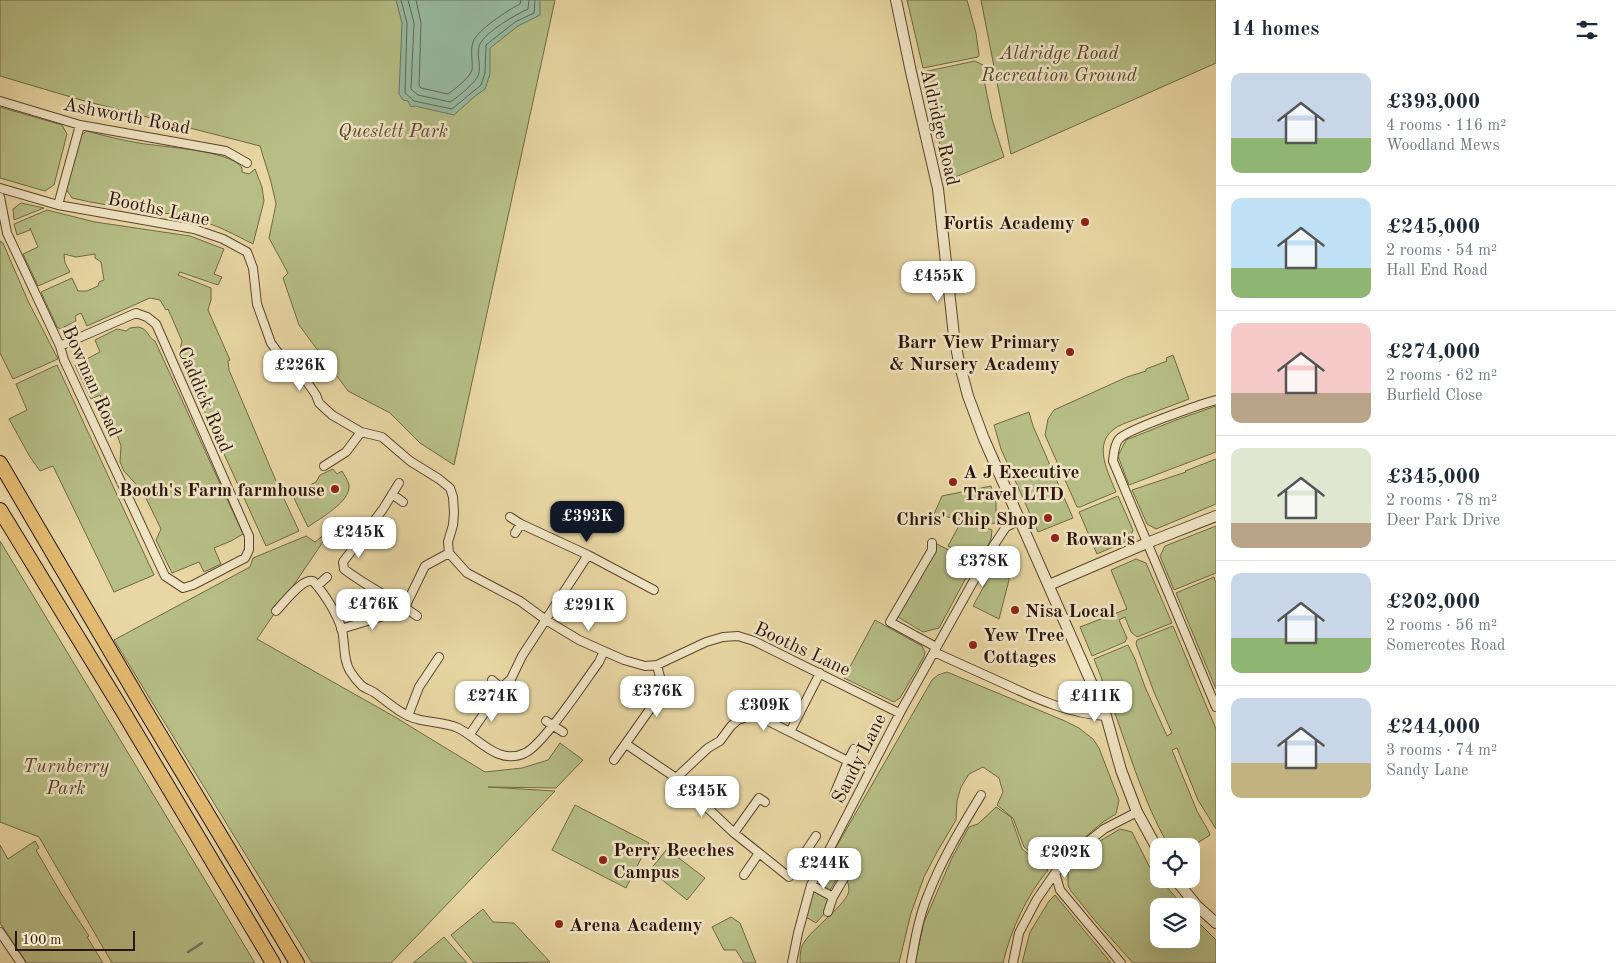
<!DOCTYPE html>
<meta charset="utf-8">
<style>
body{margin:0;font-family:"Old Standard TT",serif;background:#f2f2f3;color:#1f2937;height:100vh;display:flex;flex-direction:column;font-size:19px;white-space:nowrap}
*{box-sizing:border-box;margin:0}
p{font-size:16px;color:#747a83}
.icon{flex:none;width:28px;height:28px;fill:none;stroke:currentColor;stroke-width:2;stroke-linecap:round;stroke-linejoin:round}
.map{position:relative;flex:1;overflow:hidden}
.drawer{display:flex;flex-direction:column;background:#fff;width:400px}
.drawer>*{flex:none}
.fabs{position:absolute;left:1150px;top:838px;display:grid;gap:10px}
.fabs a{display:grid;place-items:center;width:50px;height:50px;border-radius:10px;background:#fff;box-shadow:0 5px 20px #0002;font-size:25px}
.scale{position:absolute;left:15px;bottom:12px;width:120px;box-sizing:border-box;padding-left:5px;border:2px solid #2b140a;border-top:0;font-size:14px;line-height:18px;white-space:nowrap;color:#2b140a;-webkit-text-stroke:4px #f0e5c4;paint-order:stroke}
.price{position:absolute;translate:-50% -42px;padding:0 11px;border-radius:10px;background:#fff;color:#222;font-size:16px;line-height:32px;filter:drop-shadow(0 1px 2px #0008)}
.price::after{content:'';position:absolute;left:50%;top:30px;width:15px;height:11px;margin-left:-8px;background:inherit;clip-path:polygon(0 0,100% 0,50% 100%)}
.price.current{background:#111827;color:#fff}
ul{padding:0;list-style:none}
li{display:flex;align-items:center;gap:15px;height:125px;padding:0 15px}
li+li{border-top:1px solid #e0e1e3}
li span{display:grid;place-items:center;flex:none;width:140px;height:100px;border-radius:10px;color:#555}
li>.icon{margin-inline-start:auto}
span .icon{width:60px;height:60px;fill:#fffc;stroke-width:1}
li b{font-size:21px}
h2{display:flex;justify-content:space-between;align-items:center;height:60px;padding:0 15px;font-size:21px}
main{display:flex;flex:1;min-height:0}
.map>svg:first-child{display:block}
.green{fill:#b6be86;stroke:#706948}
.water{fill:#98baa2;stroke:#6c7865}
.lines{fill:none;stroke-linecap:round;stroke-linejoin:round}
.shore{stroke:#626756;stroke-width:1}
.stream{stroke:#6c7865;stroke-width:2.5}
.minor-casing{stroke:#5a4530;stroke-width:10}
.tertiary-casing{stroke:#5a4530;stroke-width:12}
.motorway-casing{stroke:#2b140a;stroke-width:16}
.minor{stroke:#f0e5c4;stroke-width:8}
.tertiary{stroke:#f0e5c4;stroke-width:10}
.motorway{stroke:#e4bc72;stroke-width:14}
.poi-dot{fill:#8f2418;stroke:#f0e5c4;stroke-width:2}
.labels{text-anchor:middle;stroke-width:5;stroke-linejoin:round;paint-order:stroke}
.park-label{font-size:19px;font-style:italic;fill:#55472f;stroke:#f0e5c4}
.street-label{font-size:19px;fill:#2b140a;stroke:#f0e5c4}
.poi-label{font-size:19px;font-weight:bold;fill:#2b140a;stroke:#f0e5c4;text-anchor:start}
</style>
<main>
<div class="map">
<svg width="1216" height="963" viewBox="0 0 1216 963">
<rect width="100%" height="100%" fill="#e8d7a4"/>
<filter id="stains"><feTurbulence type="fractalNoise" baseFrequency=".004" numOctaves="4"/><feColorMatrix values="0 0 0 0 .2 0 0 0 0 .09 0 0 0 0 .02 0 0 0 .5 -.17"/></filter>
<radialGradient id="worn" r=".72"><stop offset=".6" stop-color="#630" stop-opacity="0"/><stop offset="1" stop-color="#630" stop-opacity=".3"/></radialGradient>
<path class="green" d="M0 0H555L454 465 420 443 390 413 348 391 299 325 283 278 288 273 269 238 276 204 271 182 260 146 81 100 0 76Z
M907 0H967L976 33 979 55 978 57 923 68Z
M981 0H1216V63L1011 154Z
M975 61 983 65 984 74 983 75 992 119 1004 157 948 180 923 72Z
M0 107 62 125 67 134 54 185 45 191 0 178Z
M87 131C104 136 122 140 139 143 160 147 232 150 242 168V172L249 174 255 169 262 187 264 201 253 244C237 236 221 227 204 222 161 209 116 209 72 198L66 189 79 136Z
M21 203 44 208 14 220 13 209Z
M47 210 95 222 190 236 224 249 214 274 222 277 218 285 180 272 178 275 211 288V300L208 310 230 360 228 361 229 370 279 488 299 531 266 546 182 362 179 354 182 341 168 309 166 310 160 300 150 298 87 326 81 313 75 316 76 321 60 329 57 327 41 292 72 278 78 291H87L98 286 99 282 104 280 101 262 95 258V254L76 257 64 254 65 263 70 272 38 286 23 254 38 247 30 228V230L17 235 14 224Z
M0 241 3 243 28 301 58 359 13 379 0 353Z
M138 327C149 329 147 337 155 341L243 534 231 541 214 548 221 564 204 572 199 562 172 573 156 540 161 529 143 492 124 471 120 462 121 446 114 426 100 395 91 399 75 365 100 352 95 340 117 329 126 331 130 328Z
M1173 355 1189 399 1123 424C1090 438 1106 468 1116 492L1080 507H1077L1045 435 1048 419 1054 410 1127 377 1146 371V369L1167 361 1166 358Z
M57 365 154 575 114 592 53 466 40 471 30 457 9 419 27 410 16 384Z
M1216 406V452L1129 485 1118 456 1126 440 1176 420Z
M1029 412 1033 426 1073 518 1038 532 1001 449 994 425Z
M1216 459V504L1156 529 1147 524 1132 490 1186 472 1185 471Z
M333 469 337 474 342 471C344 475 348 480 349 485 351 502 320 518 308 527L292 494 316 482 320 475Z
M991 486 996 503V523L985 524 970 522 992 530 991 539 979 563 948 546 962 520 934 514 942 496Z
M1118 496 1133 530 1129 540 1097 554 1079 512Z
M1216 526V573L1174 590 1160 556 1165 546Z
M326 533H329L257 639 395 717 485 772 522 768 548 760 560 743 583 760 556 788 488 787 555 791 391 963H312L114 640 250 567 253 558 306 536 315 542Z
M0 541 255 963H112L39 837 0 822Z
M937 544 974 563 939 628 923 632 896 616Z
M1136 559 1146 563 1172 623 1137 637 1131 632 1125 617 1119 620 1127 638 1125 642 1092 656 1080 627 1127 609 1111 570Z
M994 568 1008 576 1009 580 999 619 973 606Z
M1214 577 1216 583V689L1176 593Z
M875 620 922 646 925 652 924 657 900 698 894 702 844 678Z
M1173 626 1216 729V829L1198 800 1177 748 1172 750 1197 811 1209 832 1210 835 1191 847 1169 846C1149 812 1137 776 1124 739 1115 712 1104 685 1094 659L1128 645 1135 659 1145 687 1167 736 1172 733 1154 692 1136 644 1137 640Z
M947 672 1065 721 1079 728 1093 739 1099 748 1119 800 1116 814 1103 822 1050 867 1024 847 1013 818 997 805 1003 792 999 778 983 767 969 774 961 787 957 801 956 820 937 852 924 877 911 913 899 963H800C800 957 800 949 803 944 811 929 848 904 849 890 849 878 838 862 835 849L932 680 938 675Z
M575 805 649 843 626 888 552 850Z
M996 807 1011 817 1022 849 1048 870C1026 897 1011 929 1003 963H915L924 922 952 858 969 827 978 824Z
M1120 829 1132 832 1149 866 1183 906H1159V939H1191V915L1216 940V963H1133L1097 923 1071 891 1068 886V870L1090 847Z
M35 841 39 848 36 850 62 895 89 936 87 937 103 963H27L0 923V845L8 859Z
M667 849 705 878 687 900 650 870Z
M830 852 834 854 841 871 829 892 815 883Z
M813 890 825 895 828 900 824 910V914L816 923 804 916Z
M1055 895 1111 963H1022L1030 932 1049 901Z
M483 909 493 922 514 923 550 962 474 963 451 935Z
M731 917 740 923 756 963H744L736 950H724L712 927Z
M444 937 467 963H413Z"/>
<path class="water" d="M396 0H540V15L518 26 490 48V74L485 89 475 96 454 115 415 106 411 107 408 101 403 100 399 94 402 23Z"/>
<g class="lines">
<path class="shore" d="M401 0 407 23 405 93 414 101 452 109 481 85 485 73 486 45 515 22 534 13 535 0
M408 0 414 23 411 89 418 95 450 102C458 97 477 82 479 73 481 63 475 51 481 42 489 30 515 15 528 9L529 0
M416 0 421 23 419 85 421 88 448 94C454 90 470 77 472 70 473 61 470 51 473 42 477 30 508 10 520 4L521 0"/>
<path class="stream" d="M188 952 202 943"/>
<g class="minor-casing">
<path id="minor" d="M0 101 80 125 226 151 247 163
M0 188 58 205 194 229 223 239 247 252 253 268 257 304 271 343 282 358 300 372 316 395 319 403 332 415 361 432 382 437 410 461 439 479 450 488 453 497 454 513 453 525 448 542 449 553 467 573 520 601 546 620 579 640 624 660 645 666 657 665 706 642 723 637 738 636 754 641 899 713
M0 197 7 233 60 346 64 360 165 576 183 588 193 585 245 558 249 550V536L156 324 147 317 136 313 60 346
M58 205 80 125
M1216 400C1201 404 1126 430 1119 439 1114 445 1114 454 1113 461L1216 707
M324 466 346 452 361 432
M399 483 383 509 343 562 344 569C367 587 393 598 417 616
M392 494 403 502
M510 517 521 524 588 555 654 590
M515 533 521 524
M932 543V550L890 622 936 647
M317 586 327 577
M405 607 425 566 449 553
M276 611C284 603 302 578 313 581 325 594 337 614 342 630 345 643 343 660 350 671 353 676 358 682 362 686 366 689 371 690 375 693 388 702 401 715 417 719 430 723 445 722 458 728 479 738 498 766 525 753 543 745 585 681 599 662L604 651
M341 629 397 612
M934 652C958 663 983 674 1007 685 1039 700 1071 714 1106 716
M492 680 510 695
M501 688 511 679 522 656 588 555
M408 716 419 687 439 657
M546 721 563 732
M790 732 820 673
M470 734 494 699
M626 744 676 778 734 833 789 877 816 836
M614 760 655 702 660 677 657 665
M848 761 854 749
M676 778 708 748 720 741 731 726 738 720 749 716 760 717 848 761 834 795
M734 833 759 798 765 802
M1055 873 1060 890 1121 963
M744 875 759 853
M811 885 833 897
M828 912 833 897 844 878
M0 932 21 963
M792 963 798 933 811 885 902 709 992 548 1006 527 1020 520
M911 963C915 940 919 916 928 895 942 859 961 828 981 795
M1013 963 1019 933 1037 899 1055 873 1080 848 1104 829 1137 812"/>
</g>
<g class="tertiary-casing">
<path id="tertiary" d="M896 0 911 72 938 189 954 336 959 362 968 396 984 439 1106 716 1121 770 1137 812 1159 852
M1049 585 1147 543 1216 516
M1175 879 1197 906 1216 923"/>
</g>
<g class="motorway-casing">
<path id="motorway" d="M0 463 142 705 297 963
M0 510 121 708 273 963"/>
</g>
<use href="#minor" class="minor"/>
<use href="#tertiary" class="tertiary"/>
<use href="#motorway" class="motorway"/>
</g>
<g class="poi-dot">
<circle cx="1085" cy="222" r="5"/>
<circle cx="1070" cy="352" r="5"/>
<circle cx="953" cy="482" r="5"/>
<circle cx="335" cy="489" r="5"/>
<circle cx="1048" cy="518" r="5"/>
<circle cx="1055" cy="538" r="5"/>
<circle cx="1015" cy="610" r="5"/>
<circle cx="973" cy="645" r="5"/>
<circle cx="603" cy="860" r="5"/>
<circle cx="559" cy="924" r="5"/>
</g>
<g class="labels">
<g class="park-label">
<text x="1059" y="59">Aldridge Road<tspan x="1059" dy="22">Recreation Ground</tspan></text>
<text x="393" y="137">Queslett Park</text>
<text x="66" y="772">Turnberry<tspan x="66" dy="22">Park</tspan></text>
</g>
<g class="street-label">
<text transform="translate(127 115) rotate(11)" y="7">Ashworth Road</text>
<text transform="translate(941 127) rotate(77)" y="7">Aldridge Road</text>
<text transform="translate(159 208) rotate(12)" y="7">Booths Lane</text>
<text transform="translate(93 381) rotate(66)" y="7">Bowman Road</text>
<text transform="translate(206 399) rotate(67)" y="7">Caddick Road</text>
<text transform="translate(803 648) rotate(25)" y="7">Booths Lane</text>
<text transform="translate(858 758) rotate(-63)" y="7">Sandy Lane</text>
</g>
<g class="poi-label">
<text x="1075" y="229" text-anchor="end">Fortis Academy</text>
<text x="1060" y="348" text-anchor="end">Barr View Primary<tspan x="1060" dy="22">&amp; Nursery Academy</tspan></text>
<text x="963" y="478">A J Executive<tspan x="963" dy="22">Travel LTD</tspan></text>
<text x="325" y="496" text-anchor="end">Booth's Farm farmhouse</text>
<text x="1038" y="525" text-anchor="end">Chris' Chip Shop</text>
<text x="1065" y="545">Rowan's</text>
<text x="1025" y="617">Nisa Local</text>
<text x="983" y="641">Yew Tree<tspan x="983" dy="22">Cottages</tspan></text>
<text x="613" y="856">Perry Beeches<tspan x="613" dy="22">Campus</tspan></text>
<text x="569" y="931">Arena Academy</text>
</g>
</g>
<rect width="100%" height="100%" filter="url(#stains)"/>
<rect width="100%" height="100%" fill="url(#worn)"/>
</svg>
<div class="fabs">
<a><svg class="icon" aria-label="locate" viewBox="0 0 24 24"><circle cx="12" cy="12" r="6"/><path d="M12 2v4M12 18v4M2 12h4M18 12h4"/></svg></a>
<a><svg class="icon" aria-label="layers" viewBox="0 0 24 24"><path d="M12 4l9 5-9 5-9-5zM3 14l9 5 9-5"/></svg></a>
</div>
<div class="scale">100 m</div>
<b class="price" style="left:938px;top:303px">£455K</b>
<b class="price" style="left:300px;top:392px">£226K</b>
<b class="price current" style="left:587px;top:543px">£393K</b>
<b class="price" style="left:359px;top:559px">£245K</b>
<b class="price" style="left:983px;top:588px">£378K</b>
<b class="price" style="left:373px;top:631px">£476K</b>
<b class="price" style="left:589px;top:632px">£291K</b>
<b class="price" style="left:657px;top:718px">£376K</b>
<b class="price" style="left:492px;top:723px">£274K</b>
<b class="price" style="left:1095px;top:723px">£411K</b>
<b class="price" style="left:764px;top:732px">£309K</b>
<b class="price" style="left:702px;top:818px">£345K</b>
<b class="price" style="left:1065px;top:879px">£202K</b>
<b class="price" style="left:824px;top:890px">£244K</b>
</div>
<section class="drawer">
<h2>14 homes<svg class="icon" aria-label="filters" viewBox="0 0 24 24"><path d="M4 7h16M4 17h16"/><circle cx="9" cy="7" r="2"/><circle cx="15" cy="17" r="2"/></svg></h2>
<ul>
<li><span style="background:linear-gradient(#c9d6e8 65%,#8fb573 0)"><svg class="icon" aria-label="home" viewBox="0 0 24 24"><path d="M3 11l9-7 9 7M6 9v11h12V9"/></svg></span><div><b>£393,000</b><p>4 rooms · 116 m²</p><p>Woodland Mews</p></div></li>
<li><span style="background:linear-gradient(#bfe0f5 70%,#8fb573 0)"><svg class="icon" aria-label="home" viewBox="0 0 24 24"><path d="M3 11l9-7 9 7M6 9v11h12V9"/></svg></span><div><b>£245,000</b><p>2 rooms · 54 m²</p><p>Hall End Road</p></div></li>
<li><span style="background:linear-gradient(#f6c9c9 70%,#b9a48a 0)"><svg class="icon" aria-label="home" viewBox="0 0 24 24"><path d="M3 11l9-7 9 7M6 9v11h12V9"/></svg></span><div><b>£274,000</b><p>2 rooms · 62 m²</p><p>Burfield Close</p></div></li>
<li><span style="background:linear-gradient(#dfe7d0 75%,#b9a48a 0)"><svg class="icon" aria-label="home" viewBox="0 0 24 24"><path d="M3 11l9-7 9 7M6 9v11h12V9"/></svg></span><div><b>£345,000</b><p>2 rooms · 78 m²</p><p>Deer Park Drive</p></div></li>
<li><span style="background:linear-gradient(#c9d6e8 65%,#8fb573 0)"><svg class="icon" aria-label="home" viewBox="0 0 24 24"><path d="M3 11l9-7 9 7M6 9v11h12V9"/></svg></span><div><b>£202,000</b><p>2 rooms · 56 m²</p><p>Somercotes Road</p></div></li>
<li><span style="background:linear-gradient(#c9d6e8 65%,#c2b280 0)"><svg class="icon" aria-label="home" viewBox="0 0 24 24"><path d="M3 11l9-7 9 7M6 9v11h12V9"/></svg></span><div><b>£244,000</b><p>3 rooms · 74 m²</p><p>Sandy Lane</p></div></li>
</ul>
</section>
</main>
